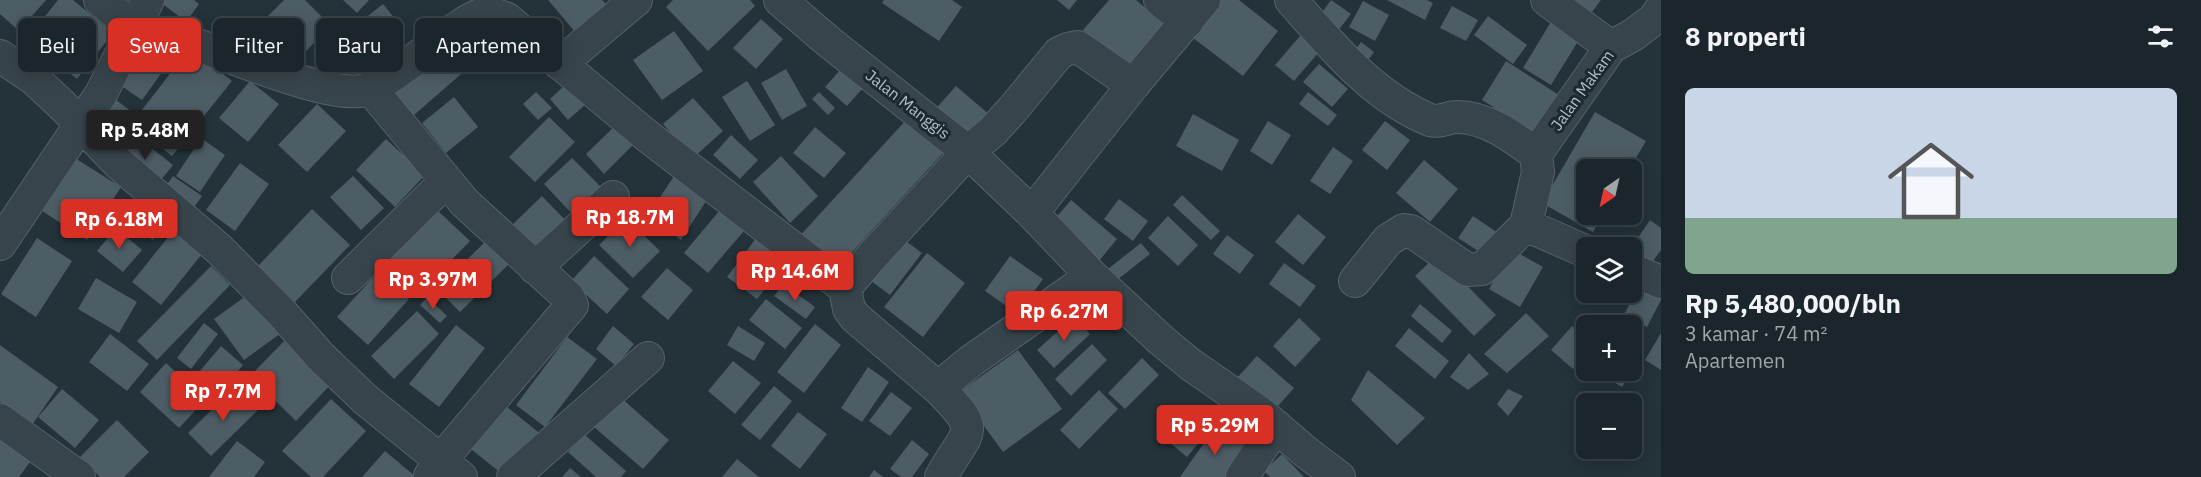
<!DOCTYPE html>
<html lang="id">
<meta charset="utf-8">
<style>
body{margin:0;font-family:"IBM Plex Sans",sans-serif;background:#283238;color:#f1f3f6;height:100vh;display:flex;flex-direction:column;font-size:22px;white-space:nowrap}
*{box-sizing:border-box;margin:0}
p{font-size:20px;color:#a0a5a9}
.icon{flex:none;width:33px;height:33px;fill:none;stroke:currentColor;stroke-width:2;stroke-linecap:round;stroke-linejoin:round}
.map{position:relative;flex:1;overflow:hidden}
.drawer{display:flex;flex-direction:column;background:#1b262c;width:540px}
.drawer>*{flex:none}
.banner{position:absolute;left:18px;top:18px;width:570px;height:54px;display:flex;gap:12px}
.needle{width:39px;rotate:214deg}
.fabs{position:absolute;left:1576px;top:159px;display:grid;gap:12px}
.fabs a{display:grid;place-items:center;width:66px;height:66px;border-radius:9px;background:#1b262c;box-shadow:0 3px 15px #0003,0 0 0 2px #394348;font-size:30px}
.price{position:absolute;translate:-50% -51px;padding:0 14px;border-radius:6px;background:#d93025;color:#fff;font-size:20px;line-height:39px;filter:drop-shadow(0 2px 3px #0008)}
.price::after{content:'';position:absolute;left:50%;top:36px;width:18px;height:14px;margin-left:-9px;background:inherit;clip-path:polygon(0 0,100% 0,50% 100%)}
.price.selected{background:#222;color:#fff}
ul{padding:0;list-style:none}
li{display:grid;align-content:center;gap:12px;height:318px;padding:0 24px}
li span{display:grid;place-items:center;height:186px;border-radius:9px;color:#555}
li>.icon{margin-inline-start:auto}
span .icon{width:108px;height:108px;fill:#fffc;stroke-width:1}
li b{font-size:26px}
h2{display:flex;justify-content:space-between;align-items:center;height:72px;padding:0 24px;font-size:26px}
.chip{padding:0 21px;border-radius:9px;background:#1b262c;box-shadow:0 3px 15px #0003,0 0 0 2px #394348;font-size:21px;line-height:54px}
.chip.selected{background:#d93025;color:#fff}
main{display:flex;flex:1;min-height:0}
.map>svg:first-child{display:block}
.building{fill:#4d5d65}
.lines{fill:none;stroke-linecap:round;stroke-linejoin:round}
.minor-casing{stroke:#566269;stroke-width:34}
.minor{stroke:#38444b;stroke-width:32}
.labels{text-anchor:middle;stroke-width:6;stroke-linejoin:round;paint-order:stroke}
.street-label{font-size:16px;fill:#b3bfc6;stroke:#1d2930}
</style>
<main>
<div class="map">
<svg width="1661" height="477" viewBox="0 0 1661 477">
<rect width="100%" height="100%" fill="#24323a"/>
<path class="building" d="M0 0H46L19 31 0 14Z
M58 0H73L113 33 77 79 27 39Z
M160 0H194L199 4 186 22 159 1Z
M284 0H305L331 26 304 53 268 16Z
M343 0H369L357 13Z
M548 0H602L608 6 576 33Z
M673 0H750L755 6 708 51 666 7Z
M884 0H952L962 7 939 41 882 3Z
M1057 0H1077L1069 10Z
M1109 0H1136L1167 26 1130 70 1083 30Z
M1217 0H1239L1278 31 1243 76 1189 35Z
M1331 0 1351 14 1337 32 1318 18Z
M1387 0H1427L1433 3 1425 20Z
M1559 0H1601L1587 19Z
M1363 1 1389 15 1375 41 1349 27Z
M383 4 401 26 340 75 321 53Z
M1452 6 1478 20 1466 41 1440 28Z
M1488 16 1527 45 1513 64 1474 35Z
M1554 17 1582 35 1551 85 1523 68Z
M761 19 783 39 756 69 733 48Z
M468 22 490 49 407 121 383 95Z
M674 31 703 71 662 100 633 60Z
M1300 36 1319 52 1294 81 1275 65Z
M148 39 173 57 142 100 117 83Z
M1361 42 1374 52 1363 67 1350 57Z
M190 48 232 81 172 156 131 124Z
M849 60 871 79 847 106 825 87Z
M1506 61 1562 97 1539 135 1482 100Z
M1319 64 1348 89 1332 107 1303 82Z
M786 69 807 106 782 120 761 83Z
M250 81 279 104 248 142 219 118Z
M747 81 775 125 750 141 722 97Z
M567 83 586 104 568 120 550 99Z
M956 86 991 116 966 144 931 114Z
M536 92 552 108 538 120 523 104Z
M819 92 835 108 828 115 812 99Z
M1308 92 1337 115 1328 126 1299 104Z
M112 97 135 114 112 146 89 129Z
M454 97 478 127 446 153 422 123Z
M693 98 723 131 693 158 663 124Z
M317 104 346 131 307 172 278 145Z
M1595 112 1646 141 1629 170H1587V214H1603L1593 232 1542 203Z
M1193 114 1239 140 1222 171 1176 146Z
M549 117 575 142 535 182 509 157Z
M907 119 943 153 832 274 795 241Z
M1268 121 1291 135 1272 165 1250 151Z
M1385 121 1410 140 1387 170 1362 150Z
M615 126 633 145 604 174 586 154Z
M815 127 846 153 824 178 793 153Z
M135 135 173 165 155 187 118 157Z
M731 135 758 160 740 179 713 155Z
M201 138 225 155 200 192 176 176Z
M386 139 425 175 395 207 356 170Z
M1333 147 1353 161 1330 194 1310 181Z
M70 155 121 187 87 240 36 207Z
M781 156 818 196 790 223 753 182Z
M572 158 602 188 573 215 544 184Z
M1424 160 1458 189 1430 222 1396 193Z
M240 163 269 184 235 231 206 210Z
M676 173 710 195 681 240 647 217Z
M173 176 202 196 192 210 163 190Z
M353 176 384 208 361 230 330 197Z
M1182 195 1220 231 1211 240 1173 205Z
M542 196 568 223 534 255 508 229Z
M1119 199 1148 221 1133 241 1104 219Z
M1071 200 1117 239 1099 261 1053 221Z
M126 202 162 226 153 240 117 216Z
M725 204 749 225 708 273 684 253Z
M312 209 350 245 295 302 258 266Z
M436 209 470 241 415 297 382 265Z
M1298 214 1326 237 1303 265 1275 242Z
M1168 216 1198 245 1178 266 1148 238Z
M1473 216 1501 235 1486 256 1458 238Z
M626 218 660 251 633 278 599 245Z
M1650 220 1661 228V250L1648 268 1632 256 1631 248Z
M116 228 142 250 123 272 97 251Z
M173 231 202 254 161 305 132 282Z
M760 233 791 256 757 299 727 277Z
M895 233 922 253 890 295 863 275Z
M1227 235 1254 255 1240 274 1213 254Z
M37 238 72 261 36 317 1 294Z
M486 241 509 264 460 312 437 289Z
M1141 243 1150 254 1117 280 1108 269Z
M1511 249 1543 267 1520 307 1489 289Z
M927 253 965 283 923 337 884 307Z
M1437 255 1496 315 1474 336 1415 276Z
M594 256 629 289 607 314 571 281Z
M1010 256 1043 279 1018 314 985 291Z
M1284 263 1316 286 1300 307 1269 284Z
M211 266 230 285 157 360 137 341Z
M667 268 693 290 668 320 641 297Z
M378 272 409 299 368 345 337 317Z
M96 278 137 302 119 333 78 309Z
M1642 279 1661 288V300L1647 327 1624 315Z
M783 284 815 307 806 319 774 296Z
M254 290 284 331 244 360 214 319Z
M427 297 447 316 440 323 420 305Z
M766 299 802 328 785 349 749 320Z
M1420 304 1452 331 1442 343 1411 316Z
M417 311 439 334 394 379 371 356Z
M1526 313 1549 336 1507 373 1484 354Z
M1074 317 1090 334 1054 368 1037 350Z
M1299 318 1321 339 1295 367 1273 346Z
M204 323 218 334 191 369 177 358Z
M815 324 841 345 804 393 777 372Z
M456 325 485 348 439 407 409 384Z
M613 326 634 344 616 366 596 349Z
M738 326 765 343 754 361 727 345Z
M1572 326 1587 339V352L1573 369 1551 350Z
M1409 328 1449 361 1435 379 1395 346Z
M1661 333V370L1645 360Z
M110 334 149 364 127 391 89 362Z
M290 335 336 379 296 421 250 376Z
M567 337 597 359 545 427 516 405Z
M1092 344 1107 360 1071 396 1055 379Z
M1632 344 1644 351 1622 387 1593 370H1632Z
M0 345 58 387 32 425 0 402Z
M221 346 243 365 216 397 194 378Z
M1018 350 1062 409 1003 452 959 392Z
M1469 353 1489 374 1468 390 1450 377Z
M1257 356 1294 388 1271 414 1234 381Z
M1142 358 1159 375 1125 409 1108 393Z
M733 361 761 383 735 414 708 391Z
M166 363 205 400 179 428 140 392Z
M868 367 889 382 862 422 841 408Z
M1368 370 1425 418 1397 445 1351 400Z
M774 386 792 401 760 440 741 425Z
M235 387 258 410 211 456 188 433Z
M62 389 99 420 75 448 38 417Z
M1508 389 1523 396 1508 416 1497 404Z
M1099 390 1118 409 1079 449 1060 430Z
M891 392 912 408 890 436 869 421Z
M620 397 669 440 643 469 594 427Z
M331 399 366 431 323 477H311L282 451Z
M502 403 542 435 506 477 467 446Z
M1177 410 1206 434 1187 457 1158 433Z
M798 412 827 434 800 469 771 446Z
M1632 416 1644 424 1632 443Z
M117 420 149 452 124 477H100L80 457Z
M1216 426 1246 447 1225 477H1180Z
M6 432 36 454 19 477H0V440Z
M584 434 626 471 621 477H596L568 452Z
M912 440 929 454 912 477H901L890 469Z
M237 441 265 462 254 477H209Z
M385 451 416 477H362Z
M1282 454 1304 477H1270L1264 471Z
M737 459 759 477H722Z
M570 468 581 477H562Z
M874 470 883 477H869Z"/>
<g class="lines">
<g class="minor-casing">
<path id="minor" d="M100 0C112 10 123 20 137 27 155 35 175 38 194 44 231 56 332 100 365 90 393 81 433 42 460 26 467 21 476 15 485 14 492 13 500 16 507 19L646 135 845 288 849 309 855 317 938 388 971 361 1092 276
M780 0 829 42 968 152 1032 213 1092 276 1161 340 1190 364 1259 412 1307 453 1339 477
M1160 0 1187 22
M1291 0C1331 45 1373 97 1430 120 1439 123 1449 117 1457 117 1487 117 1513 137 1536 154L1538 172 1526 225 1482 269 1468 270 1411 231 1404 230 1388 240 1355 281
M1547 0 1611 47
M0 56 34 79 62 105 117 162 220 250 282 313 321 357 366 400 461 477
M560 64 636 0
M370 88 465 203 568 297 572 305 441 460 430 476
M1536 154 1611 47 1633 35 1654 19 1661 9
M1032 213 1133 85
M1526 225 1587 252
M0 244 101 94 148 0
M535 268 613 197
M1632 270 1661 282
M348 278 446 181
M845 288 873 255 968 152 993 131 1013 109 1059 53 1068 49 1078 47 1133 85 1204 0
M938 388C984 434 968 428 941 477
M0 420 79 477
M513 477 648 358
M1242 477 1276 426"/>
</g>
<use href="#minor" class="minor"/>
</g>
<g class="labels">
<g class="street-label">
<text transform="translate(1582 90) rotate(-54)" y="6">Jalan Makam</text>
<text transform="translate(908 104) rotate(38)" y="6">Jalan Manggis</text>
</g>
</g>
</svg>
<div class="fabs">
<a><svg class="needle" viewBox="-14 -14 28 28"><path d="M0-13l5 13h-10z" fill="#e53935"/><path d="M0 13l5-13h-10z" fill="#a0a5a9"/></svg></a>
<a><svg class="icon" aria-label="layers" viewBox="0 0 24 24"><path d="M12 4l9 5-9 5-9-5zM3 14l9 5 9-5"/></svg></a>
<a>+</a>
<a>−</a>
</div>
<b class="price selected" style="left:145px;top:161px">Rp 5.48M</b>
<b class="price" style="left:630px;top:248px">Rp 18.7M</b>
<b class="price" style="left:119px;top:250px">Rp 6.18M</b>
<b class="price" style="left:795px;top:302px">Rp 14.6M</b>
<b class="price" style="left:433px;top:310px">Rp 3.97M</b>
<b class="price" style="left:1064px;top:342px">Rp 6.27M</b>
<b class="price" style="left:223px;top:422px">Rp 7.7M</b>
<b class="price" style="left:1215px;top:456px">Rp 5.29M</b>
<div class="banner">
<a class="chip">Beli</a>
<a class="chip selected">Sewa</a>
<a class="chip">Filter</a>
<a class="chip">Baru</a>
<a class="chip">Apartemen</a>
</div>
</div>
<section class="drawer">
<h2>8 properti<svg class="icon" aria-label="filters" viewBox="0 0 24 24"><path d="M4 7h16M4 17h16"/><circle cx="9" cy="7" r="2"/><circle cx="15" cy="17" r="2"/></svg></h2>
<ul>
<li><span style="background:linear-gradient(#c9d6e8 70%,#7fa58c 0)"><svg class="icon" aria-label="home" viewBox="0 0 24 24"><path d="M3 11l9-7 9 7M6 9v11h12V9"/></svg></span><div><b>Rp 5,480,000/bln</b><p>3 kamar · 74 m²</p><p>Apartemen</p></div></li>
</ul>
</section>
</main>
